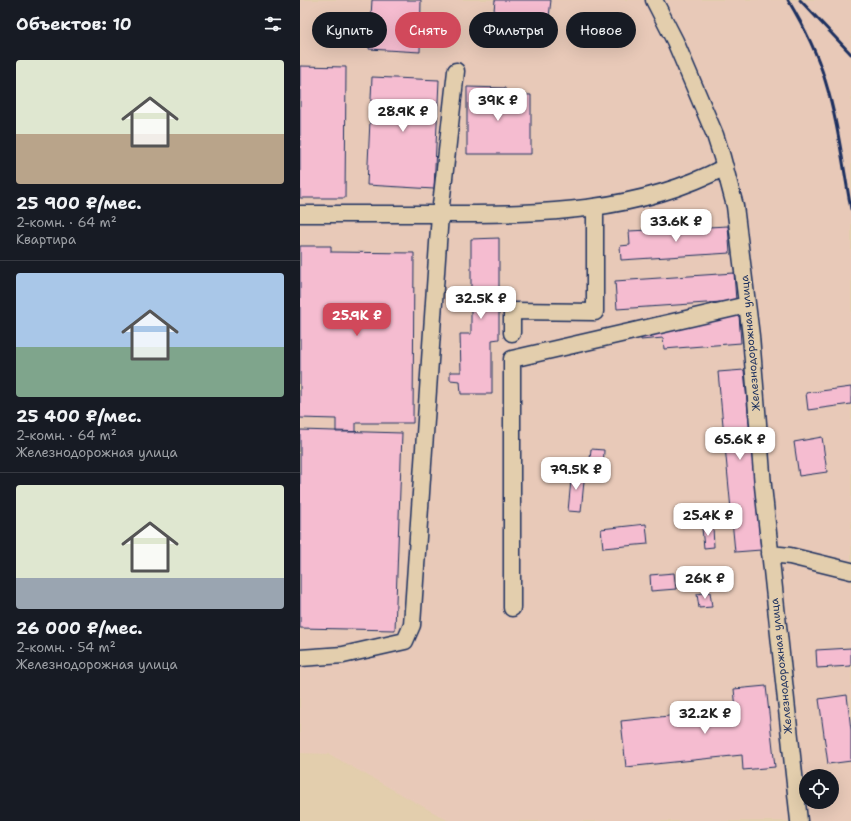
<!DOCTYPE html>
<html lang="ru">
<meta charset="utf-8">
<style>
body{margin:0;font-family:"Shantell Sans",sans-serif;background:#242831;color:#f1f3f6;height:100vh;display:flex;flex-direction:column;font-size:15px;white-space:nowrap}
*{box-sizing:border-box;margin:0}
p{font-size:13px;color:#9ea1a6}
.icon{flex:none;width:22px;height:22px;fill:none;stroke:currentColor;stroke-width:2;stroke-linecap:round;stroke-linejoin:round}
.map{position:relative;flex:1;overflow:hidden}
.side{display:flex;flex-direction:column;background:#171b24;width:300px}
.side>*{flex:none}
.banner{position:absolute;left:12px;top:12px;width:380px;height:36px;display:flex;gap:8px}
.fabs{position:absolute;left:499px;top:769px;display:grid;gap:8px}
.fabs a{display:grid;place-items:center;width:40px;height:40px;border-radius:50%;background:#171b24;box-shadow:0 4px 16px #0002;font-size:20px}
.price{position:absolute;translate:-50% -34px;padding:0 9px;border-radius:8px;background:#fff;color:#222;font-size:13px;line-height:26px;filter:drop-shadow(0 1px 2px #0008)}
.price::after{content:'';position:absolute;left:50%;top:24px;width:12px;height:9px;margin-left:-6px;background:inherit;clip-path:polygon(0 0,100% 0,50% 100%)}
.price.on{background:#d1495b;color:#fff}
ul{padding:0;list-style:none}
li{display:grid;align-content:center;gap:8px;height:212px;padding:0 16px}
li+li{border-top:1px solid #363941}
li span{display:grid;place-items:center;height:124px;border-radius:4px;color:#555}
li>.icon{margin-inline-start:auto}
span .icon{width:72px;height:72px;fill:#fffc;stroke-width:1}
li b{font-size:17px}
h2{display:flex;justify-content:space-between;align-items:center;height:48px;padding:0 16px;font-size:17px}
.chip{padding:0 14px;border-radius:18px;background:#171b24;box-shadow:0 4px 16px #0002;font-size:14px;line-height:36px}
.chip.on{background:#d1495b;color:#fff}
main{display:flex;flex:1;min-height:0}
.map>svg:first-child{display:block}
.built{fill:#e8c9b8;fill-rule:evenodd}
.building{fill:#f5bcd0;stroke:#1b2f5e}
.lines{fill:none;stroke-linecap:round;stroke-linejoin:round}
.minor-casing{stroke:#1b2f5e;stroke-width:19}
.minor{stroke:#e3cead;stroke-width:16}
.rail{stroke:#1b2f5e;stroke-width:3}
.labels{text-anchor:middle;stroke-width:3;stroke-linejoin:round;paint-order:stroke}
.street-label{font-size:11px;fill:#1b2f5e;stroke:#e3cead}
</style>
<main>
<section class="side">
<h2>Объектов: 10<svg class="icon" aria-label="filters" viewBox="0 0 24 24"><path d="M4 7h16M4 17h16"/><circle cx="9" cy="7" r="2"/><circle cx="15" cy="17" r="2"/></svg></h2>
<ul>
<li><span style="background:linear-gradient(#dfe7d0 60%,#b9a48a 0)"><svg class="icon" aria-label="home" viewBox="0 0 24 24"><path d="M3 11l9-7 9 7M6 9v11h12V9"/></svg></span><div><b>25 900 ₽/мес.</b><p>2-комн. · 64 m²</p><p>Квартира</p></div></li>
<li><span style="background:linear-gradient(#a9c7e8 60%,#7fa58c 0)"><svg class="icon" aria-label="home" viewBox="0 0 24 24"><path d="M3 11l9-7 9 7M6 9v11h12V9"/></svg></span><div><b>25 400 ₽/мес.</b><p>2-комн. · 64 m²</p><p>Железнодорожная улица</p></div></li>
<li><span style="background:linear-gradient(#dfe7d0 75%,#9aa5b1 0)"><svg class="icon" aria-label="home" viewBox="0 0 24 24"><path d="M3 11l9-7 9 7M6 9v11h12V9"/></svg></span><div><b>26 000 ₽/мес.</b><p>2-комн. · 54 m²</p><p>Железнодорожная улица</p></div></li>
</ul>
</section>
<div class="map">
<svg width="551" height="821" viewBox="0 0 551 821">
<rect width="100%" height="100%" fill="#e3cead"/>
<filter id="ink" filterUnits="userSpaceOnUse"><feTurbulence type="fractalNoise" baseFrequency=".025" numOctaves="2"/><feDisplacementMap in="SourceGraphic" scale="8" xChannelSelector="R" yChannelSelector="G"/><feConvolveMatrix kernelMatrix="1 2 1 2 8 2 1 2 1" color-interpolation-filters="sRGB"/></filter>
<g filter="url(#ink)">
<path class="built" d="M0 0H551V821H149L29 754 0 753ZM506 776H532V802H506Z"/>
<path class="building" d="M72 0H121L120 52 69 49Z
M195 0H251L248 25 221 22 220 44 191 43Z
M0 66 46 67 45 198H0Z
M72 77 139 80 134 189 67 185Z
M167 87 205 88V94L231 95V154H167Z
M428 226 430 253 321 260 320 246 330 245 329 231Z
M199 238V339L192 340V394H161L160 381 150 380V372H161L160 334H171V239Z
M0 246H31V252L114 253 113 423H56V432H36V419L0 418Z
M434 273 436 301 317 309 315 281Z
M439 315 441 343 364 349 363 338 341 340 340 323Z
M444 370 461 550 435 552 418 372Z
M551 387V404L508 410 506 393Z
M0 430 102 433 95 630 0 628Z
M522 437 527 472 499 476 494 442Z
M291 449 304 450 303 471 289 470Z
M272 470 285 471 281 512 268 511Z
M346 524 348 544 303 548 301 529Z
M413 527 414 547 404 548 402 528Z
M374 573 376 589 351 591 350 575Z
M410 592 412 607 399 608 397 594Z
M551 648V666L517 668 516 650Z
M466 686 475 767 443 770 442 755 326 767 321 721 436 709 434 689Z
M547 695 551 730V761L528 764 519 699Z"/>
<g class="lines">
<g class="minor-casing">
<path id="minor" d="M354 0 375 41 415 135 422 157 435 206 451 336 463 486 499 821
M0 214C48 214 97 214 145 214 242 214 337 213 425 167
M212 333V311L295 312V208
M470 554 490 556 551 571
M212 608V359L447 305
M0 658 43 655 105 641 112 625 140 214 156 71"/>
</g>
<use href="#minor" class="minor"/>
<path class="rail" d="M488 0C503 25 517 52 525 80 538 122 543 166 551 209
M500 0 551 54"/>
</g>
</g>
<g class="labels">
<g class="street-label">
<text transform="translate(450 343) rotate(-95)" y="4">Железнодорожная улица</text>
<text transform="translate(481 666) rotate(-96)" y="4">Железнодорожная улица</text>
</g>
</g>
</svg>
<div class="fabs">
<a><svg class="icon" aria-label="locate" viewBox="0 0 24 24"><circle cx="12" cy="12" r="6"/><path d="M12 2v4M12 18v4M2 12h4M18 12h4"/></svg></a>
</div>
<b class="price" style="left:198px;top:122px">39K ₽</b>
<b class="price" style="left:103px;top:133px">28.9K ₽</b>
<b class="price" style="left:376px;top:243px">33.6K ₽</b>
<b class="price" style="left:181px;top:320px">32.5K ₽</b>
<b class="price on" style="left:57px;top:337px">25.9K ₽</b>
<b class="price" style="left:440px;top:461px">65.6K ₽</b>
<b class="price" style="left:276px;top:491px">79.5K ₽</b>
<b class="price" style="left:408px;top:537px">25.4K ₽</b>
<b class="price" style="left:405px;top:600px">26K ₽</b>
<b class="price" style="left:405px;top:735px">32.2K ₽</b>
<div class="banner">
<a class="chip">Купить</a>
<a class="chip on">Снять</a>
<a class="chip">Фильтры</a>
<a class="chip">Новое</a>
</div>
</div>
</main>
